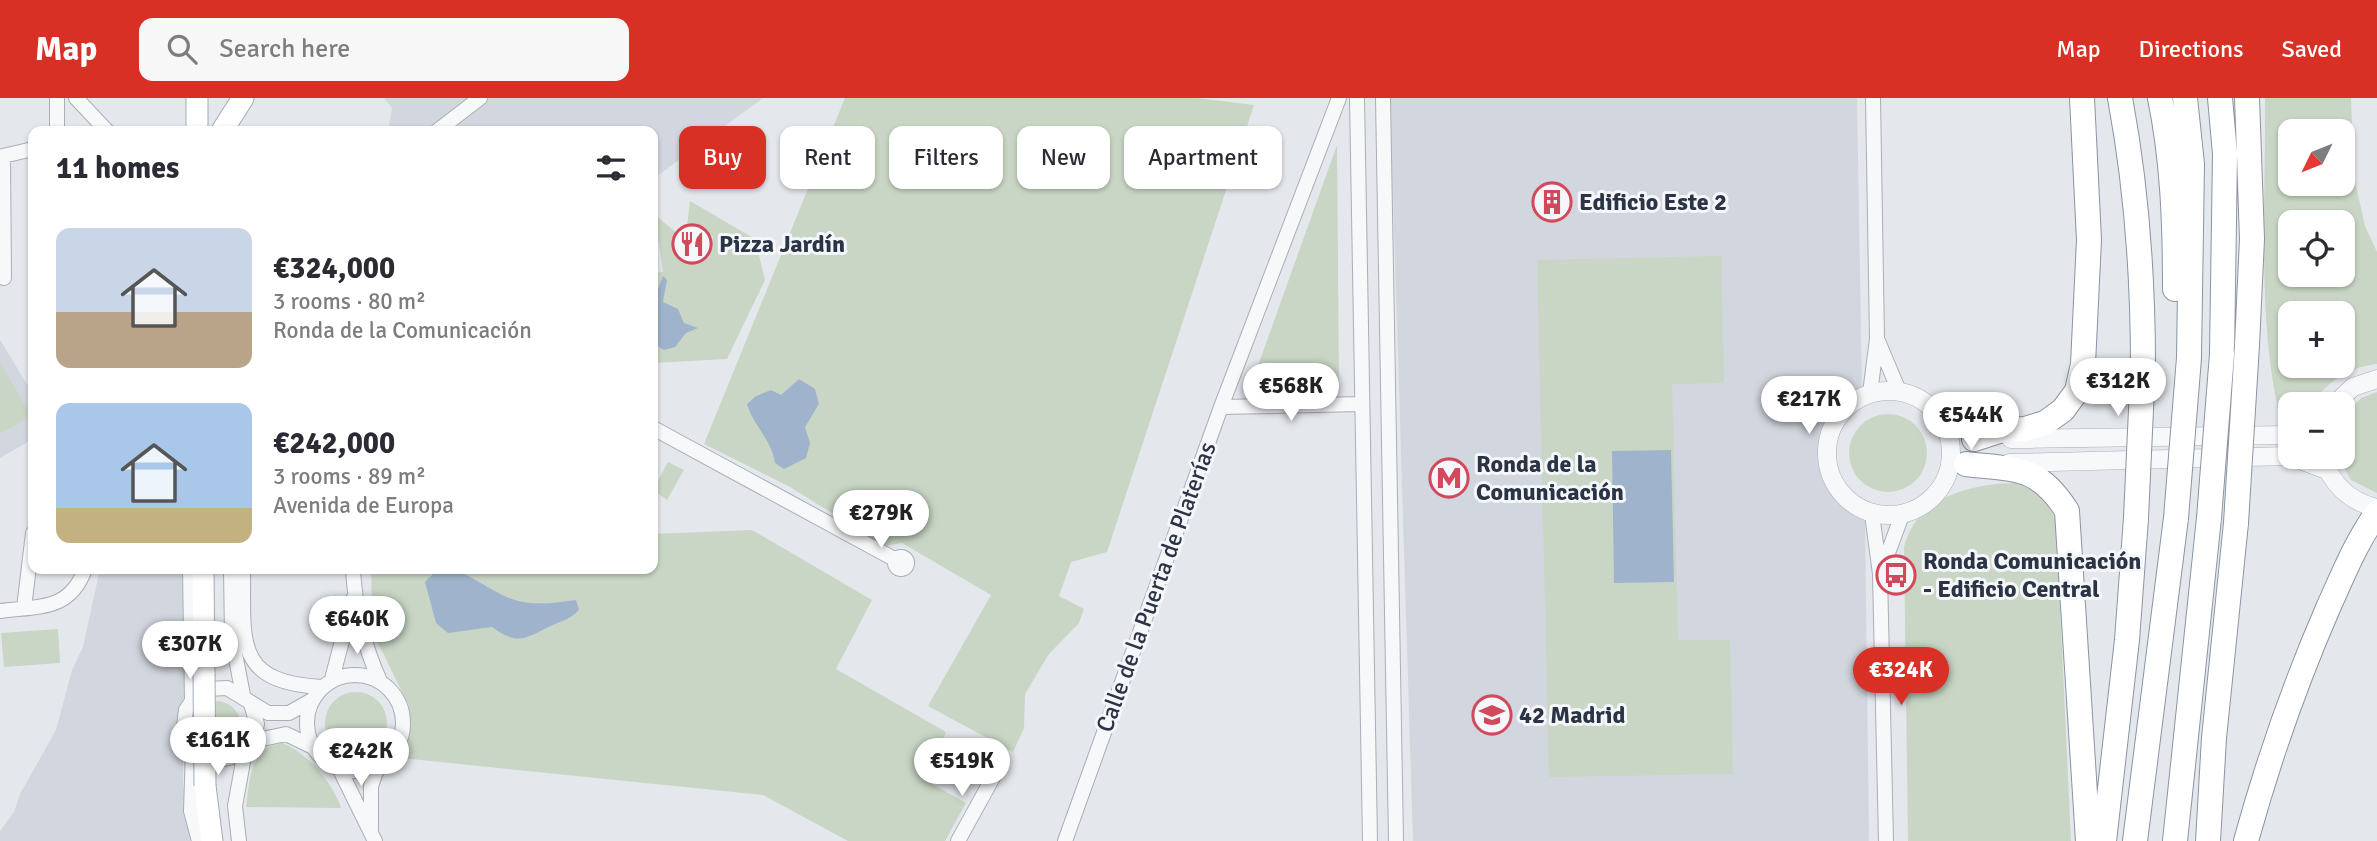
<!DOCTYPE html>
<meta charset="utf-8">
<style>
body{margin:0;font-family:Signika,sans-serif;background:#f7f7f7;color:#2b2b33;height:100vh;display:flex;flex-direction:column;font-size:26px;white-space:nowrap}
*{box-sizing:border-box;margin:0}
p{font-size:23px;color:#7c7c81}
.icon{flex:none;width:38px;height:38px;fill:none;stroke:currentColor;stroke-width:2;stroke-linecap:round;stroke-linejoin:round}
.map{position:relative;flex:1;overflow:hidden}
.drawer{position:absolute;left:28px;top:28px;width:630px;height:448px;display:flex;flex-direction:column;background:#fff;border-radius:14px;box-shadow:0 2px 5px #0004}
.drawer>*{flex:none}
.hud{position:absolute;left:679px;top:28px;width:665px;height:63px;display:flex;gap:14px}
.needle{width:46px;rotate:227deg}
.fabs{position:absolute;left:2278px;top:21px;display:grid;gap:14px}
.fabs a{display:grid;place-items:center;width:77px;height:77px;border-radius:14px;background:#fff;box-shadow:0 2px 5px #0004;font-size:35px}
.price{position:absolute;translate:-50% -60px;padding:0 16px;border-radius:24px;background:#fff;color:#222;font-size:23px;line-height:46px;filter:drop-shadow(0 2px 4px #0008)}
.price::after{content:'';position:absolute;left:50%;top:42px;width:21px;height:16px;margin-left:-10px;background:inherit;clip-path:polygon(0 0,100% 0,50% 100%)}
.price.on{background:#d93025;color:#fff}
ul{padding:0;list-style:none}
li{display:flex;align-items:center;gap:21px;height:175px;padding:0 28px}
li span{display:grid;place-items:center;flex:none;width:196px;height:140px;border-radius:14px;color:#555}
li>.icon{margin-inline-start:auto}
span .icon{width:84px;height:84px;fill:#fffc;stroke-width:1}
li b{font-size:30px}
h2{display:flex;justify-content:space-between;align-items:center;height:84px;padding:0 28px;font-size:30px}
.chip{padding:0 24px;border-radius:14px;background:#fff;box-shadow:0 2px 5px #0004;font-size:24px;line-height:63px}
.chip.on{background:#d93025;color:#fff}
header{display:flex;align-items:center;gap:42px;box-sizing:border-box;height:98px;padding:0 35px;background:#d93025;color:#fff}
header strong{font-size:33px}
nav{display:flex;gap:38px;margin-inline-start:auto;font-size:24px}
.search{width:490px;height:63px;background:#f7f7f7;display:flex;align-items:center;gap:18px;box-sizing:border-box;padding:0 24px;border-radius:14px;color:#7c7c81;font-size:26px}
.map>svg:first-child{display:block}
.built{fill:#d2d6de}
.green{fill:#c9d6c5;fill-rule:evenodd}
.water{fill:#9fb4cc}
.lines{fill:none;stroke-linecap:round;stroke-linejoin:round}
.minor-casing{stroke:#a9aeb7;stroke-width:16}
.tertiary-casing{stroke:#a9aeb7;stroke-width:19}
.primary-casing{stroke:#a3abb8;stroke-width:23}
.motorway-casing{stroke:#8b94a3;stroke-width:26}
.minor{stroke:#f7f8fa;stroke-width:14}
.tertiary{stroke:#f7f8fa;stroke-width:18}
.primary{stroke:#fff;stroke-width:21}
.motorway{stroke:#fff;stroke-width:24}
.primary-bridge-casing{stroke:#a3abb8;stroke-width:23;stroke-linecap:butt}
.motorway-bridge-casing{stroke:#8b94a3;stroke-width:26;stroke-linecap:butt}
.primary-bridge{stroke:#fff;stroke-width:21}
.motorway-bridge{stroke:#fff;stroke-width:24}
.labels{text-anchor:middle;stroke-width:6;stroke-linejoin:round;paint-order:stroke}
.poi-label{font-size:24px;font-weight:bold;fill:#2b3445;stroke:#f4f6f9;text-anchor:start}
.street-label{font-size:24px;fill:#2b3445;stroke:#f4f6f9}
</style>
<header>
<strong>Map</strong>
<div class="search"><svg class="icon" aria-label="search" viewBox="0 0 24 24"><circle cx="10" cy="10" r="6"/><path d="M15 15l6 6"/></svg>Search here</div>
<nav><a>Map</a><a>Directions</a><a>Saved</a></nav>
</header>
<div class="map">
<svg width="2377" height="743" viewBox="0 0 2377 743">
<rect width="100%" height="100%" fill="#e4e7ec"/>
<path class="built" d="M384 0H763L653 81V33H388L392 10Z
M1390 0H1857L1862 292 1833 323 1827 371 1837 401 1865 423 1869 743H1413Z
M0 242 33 296V341L0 360Z
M100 471H182L185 607 179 616V636L183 641V686L190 743H0V733L14 714 20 696 56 632 72 572 83 549Z"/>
<path class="green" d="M845 0H1197L1254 7 1107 454 1071 464 1059 498 1084 511 1079 525 1049 556 1025 596 1024 630 1013 654 928 608 991 497 902 445 885 448 790 389 704 346Z
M2265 0H2351L2354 79 2365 128 2377 154V266C2352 268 2325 284 2313 306H2291V321L2281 324C2256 224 2266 103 2265 0ZM2291 33H2343V86H2291ZM2291 124H2343V177H2291ZM2291 215H2343V268H2291Z
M1337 47 1339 287 1250 290Z
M690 103 755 141 765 182 727 261 653 265V175L663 174 659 144 653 143V115L679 137 673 149C684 163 693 165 709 159L713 139 703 129 687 128Z
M1721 158 1724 285 1672 286 1678 542H1730L1733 676 1549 679 1537 162Z
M0 264 31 318 2 335 0 333Z
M2377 294V395L2351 382 2338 359H2343V318L2361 300Z
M1849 355a39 39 0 1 1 78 0a39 39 0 1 1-78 0Z
M668 364 684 372 667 402 653 392Z
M2014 385C2037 392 2046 400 2056 423L2071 743H1908L1904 449C1916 400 1969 386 2014 385Z
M752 432 872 502 836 571 946 634 925 682 966 705 945 743H848L763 697 401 660 409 608 373 535 371 471H653V436Z
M58 531 60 565 4 569 1 535Z
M325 625a31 31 0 1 1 62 0a31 31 0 1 1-62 0Z
M219 603C250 609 246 649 214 648L212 604Z
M282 645C306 654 333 684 341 710L246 709C250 682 249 650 282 645Z"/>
<path class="water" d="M663 178 667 182 663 204 678 211 684 225 698 230 686 235 675 249 664 252 653 245V218L656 212 653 204Z
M799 281 815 291 819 306 805 329 810 345 806 360 784 371 775 365C772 342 754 329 747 306L756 298 771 292 781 297Z
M1671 352 1674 484 1614 485 1612 353Z
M455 471C510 499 509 512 576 502L579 512C571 520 565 522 555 526 528 538 520 550 492 529L448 535 436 525 425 484 435 474Z"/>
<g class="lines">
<g class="minor-casing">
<path id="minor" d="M57 0V33
M76 0 107 33
M1357 0 1370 743
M1383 0 1396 743
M437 33 480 0
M4 180 3 58 33 51
M1878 243 1899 293
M1870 295 1877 241 1873 0
M1221 309 1360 306
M653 330 896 462
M1872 416 1880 476 1886 743
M895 465a6 6 0 1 1 12 0a6 6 0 1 1-12 0Z
M190 471 192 603
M231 471 232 540 243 597
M243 471C244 542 233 584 321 589
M353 471C355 509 364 548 380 583
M1881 474 1902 417
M24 510 33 435
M0 513C39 508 70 513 85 471
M307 625a48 48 0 1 1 96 0a48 48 0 1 1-96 0Z
M332 581 353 501
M253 643 286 636 313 649
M199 654C216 665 228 662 245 653
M339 670 375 743
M371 731V688L378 668
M199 743 191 713 193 651 184 628 186 612 192 603 207 591 227 590 268 615H289L312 602
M239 743 235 708 245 653 253 643 257 626 251 606
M958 743 996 674
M1065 743 1221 309 1339 0"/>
</g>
<g class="tertiary-casing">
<path id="tertiary" d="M1827 355a62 62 0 1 1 124 0a62 62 0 1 1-124 0Z
M2335 306 2353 289 2377 281
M2011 341 2291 337
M2292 359 2327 372
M2322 359C2332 386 2348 403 2377 410
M2009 365 2291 358"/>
</g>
<g class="primary-casing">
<path id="primary" d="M197 0V33
M222 33 243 0
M203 471 204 576
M205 688 212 743"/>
</g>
<g class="motorway-casing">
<path id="motorway" d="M2120 0C2137 91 2143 176 2143 268
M2160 0C2173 63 2175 127 2175 191
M2185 0 2192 66 2189 260
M2220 0 2225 56 2222 256
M2247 0 2252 141 2247 247
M1974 341 2002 332 2025 331 2045 325 2063 312 2077 293 2083 266 2089 142 2082 0
M1966 366C2016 372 2038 367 2067 413L2088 743
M2104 743 2127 542 2136 420
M2135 743 2176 420
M2175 743 2209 420
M2208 743 2214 640 2236 425
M2246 743C2268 663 2295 586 2328 510 2343 477 2356 444 2377 415"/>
</g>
<use href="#minor" class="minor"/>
<use href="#tertiary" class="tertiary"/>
<use href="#primary" class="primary"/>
<use href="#motorway" class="motorway"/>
<g class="primary-bridge-casing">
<path id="primary-bridge" d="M204 576 205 688"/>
</g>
<g class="motorway-bridge-casing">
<path id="motorway-bridge" d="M2136 420 2143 268
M2176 420 2189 260
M2209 420 2222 256
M2236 425 2247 247"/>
</g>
<use href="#primary-bridge" class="primary-bridge"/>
<use href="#motorway-bridge" class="motorway-bridge"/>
</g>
<defs>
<g id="building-ring" transform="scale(2.0125)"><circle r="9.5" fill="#f4f6f9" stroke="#d1495b" stroke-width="1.5"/><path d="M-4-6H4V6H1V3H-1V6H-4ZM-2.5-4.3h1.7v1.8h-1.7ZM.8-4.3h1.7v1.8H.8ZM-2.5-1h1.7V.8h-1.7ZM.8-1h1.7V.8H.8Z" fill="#d1495b"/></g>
<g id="restaurant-ring" transform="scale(2.0125)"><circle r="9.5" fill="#f4f6f9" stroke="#d1495b" stroke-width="1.5"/><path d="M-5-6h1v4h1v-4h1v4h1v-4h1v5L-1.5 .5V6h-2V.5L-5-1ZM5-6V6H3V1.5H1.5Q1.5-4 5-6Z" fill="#d1495b"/></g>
<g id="metro-ring" transform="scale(2.0125)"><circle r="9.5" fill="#f4f6f9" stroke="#d1495b" stroke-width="1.5"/><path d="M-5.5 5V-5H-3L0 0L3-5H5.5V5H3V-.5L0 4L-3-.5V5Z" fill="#d1495b"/></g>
<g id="bus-ring" transform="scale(2.0125)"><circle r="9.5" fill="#f4f6f9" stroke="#d1495b" stroke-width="1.5"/><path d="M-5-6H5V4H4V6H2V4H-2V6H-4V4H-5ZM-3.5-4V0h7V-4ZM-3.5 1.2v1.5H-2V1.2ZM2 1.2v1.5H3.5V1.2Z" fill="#d1495b"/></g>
<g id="school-ring" transform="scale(2.0125)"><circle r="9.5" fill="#f4f6f9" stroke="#d1495b" stroke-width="1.5"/><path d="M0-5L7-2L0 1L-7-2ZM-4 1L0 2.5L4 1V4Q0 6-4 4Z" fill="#d1495b"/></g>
</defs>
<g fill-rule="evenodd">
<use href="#building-ring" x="1552" y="104"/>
<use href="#restaurant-ring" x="692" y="146"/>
<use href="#metro-ring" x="1449" y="380"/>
<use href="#bus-ring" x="1896" y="477"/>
<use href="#school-ring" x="1492" y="617"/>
</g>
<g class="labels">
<g class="poi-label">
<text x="1579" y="112">Edificio Este 2</text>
<text x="719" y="154">Pizza Jardín</text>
<text x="1476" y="374">Ronda de la<tspan x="1476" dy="28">Comunicación</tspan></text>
<text x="1923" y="471">Ronda Comunicación<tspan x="1923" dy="28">- Edificio Central</tspan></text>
<text x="1519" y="625">42 Madrid</text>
</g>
<g class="street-label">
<text transform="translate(1156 489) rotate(-70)" y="8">Calle de la Puerta de Platerías</text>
</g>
</g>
</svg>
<div class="fabs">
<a><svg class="needle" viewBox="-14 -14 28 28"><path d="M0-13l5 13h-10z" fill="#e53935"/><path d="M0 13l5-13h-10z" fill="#7c7c81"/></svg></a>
<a><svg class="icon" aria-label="locate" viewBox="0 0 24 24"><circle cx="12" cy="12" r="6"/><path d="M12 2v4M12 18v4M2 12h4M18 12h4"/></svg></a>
<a>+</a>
<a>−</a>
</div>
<b class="price" style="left:2118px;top:320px">€312K</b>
<b class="price" style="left:1291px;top:325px">€568K</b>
<b class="price" style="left:1809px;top:338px">€217K</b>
<b class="price" style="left:1971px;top:354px">€544K</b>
<b class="price" style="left:881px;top:452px">€279K</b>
<b class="price" style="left:357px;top:558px">€640K</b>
<b class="price" style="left:190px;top:583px">€307K</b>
<b class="price on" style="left:1901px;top:609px">€324K</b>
<b class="price" style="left:218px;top:679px">€161K</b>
<b class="price" style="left:361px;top:690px">€242K</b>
<b class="price" style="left:962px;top:700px">€519K</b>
<div class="hud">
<a class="chip on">Buy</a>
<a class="chip">Rent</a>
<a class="chip">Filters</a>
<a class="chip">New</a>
<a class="chip">Apartment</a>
</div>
<section class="drawer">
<h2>11 homes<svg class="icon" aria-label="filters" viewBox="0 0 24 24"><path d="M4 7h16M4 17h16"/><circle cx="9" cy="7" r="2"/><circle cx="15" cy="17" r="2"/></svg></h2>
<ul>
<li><span style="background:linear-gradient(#c9d6e8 60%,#b9a48a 0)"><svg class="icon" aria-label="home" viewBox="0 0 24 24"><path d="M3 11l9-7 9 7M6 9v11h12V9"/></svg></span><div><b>€324,000</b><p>3 rooms · 80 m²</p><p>Ronda de la Comunicación</p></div></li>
<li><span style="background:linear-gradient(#a9c7e8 75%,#c2b280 0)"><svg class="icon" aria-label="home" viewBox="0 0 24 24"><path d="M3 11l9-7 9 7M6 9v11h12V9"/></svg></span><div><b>€242,000</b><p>3 rooms · 89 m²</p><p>Avenida de Europa</p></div></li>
</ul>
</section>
</div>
